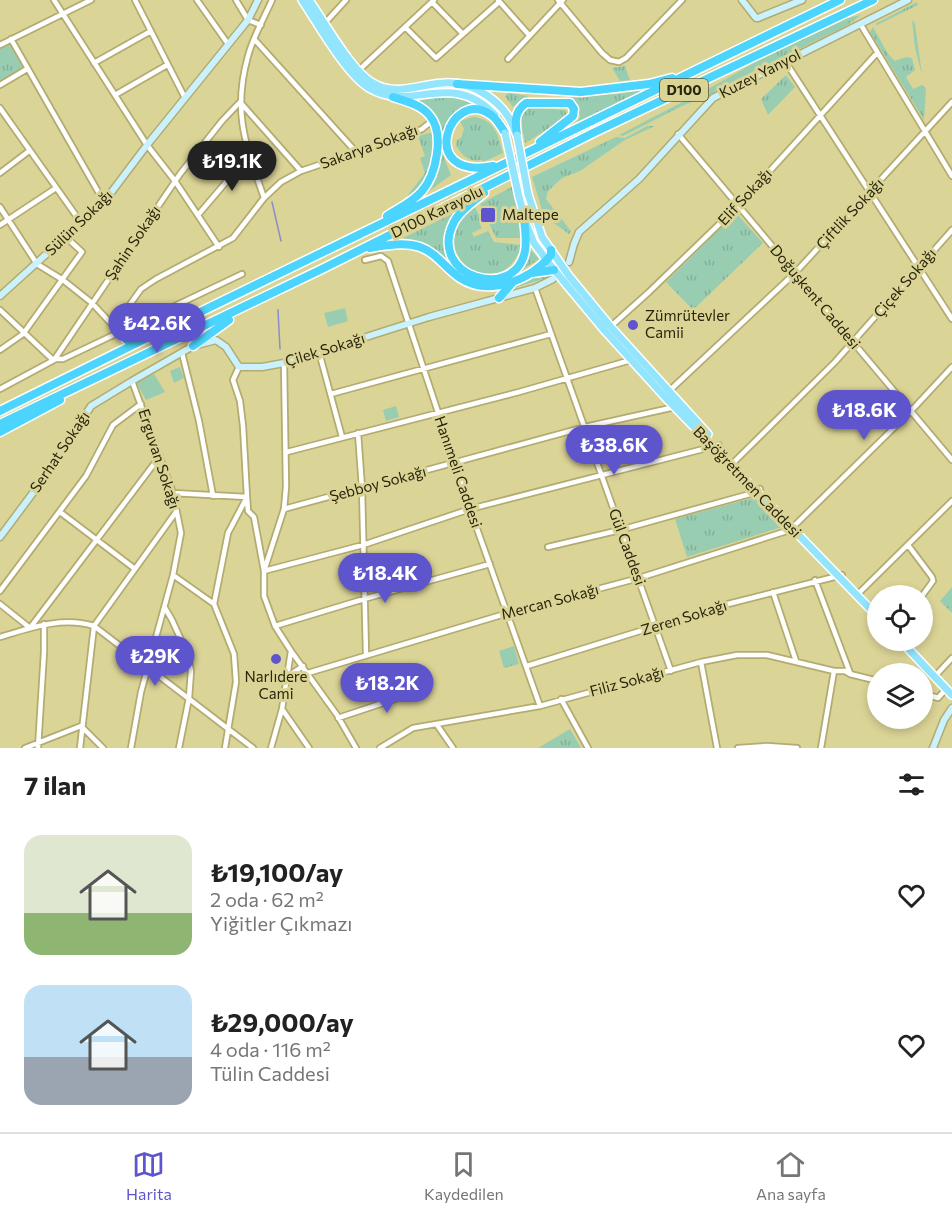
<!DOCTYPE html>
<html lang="tr">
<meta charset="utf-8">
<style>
body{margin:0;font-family:Commissioner,sans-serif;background:#f2f2f2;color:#222;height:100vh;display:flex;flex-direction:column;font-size:22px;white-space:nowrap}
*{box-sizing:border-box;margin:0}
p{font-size:20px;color:#767676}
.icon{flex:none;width:33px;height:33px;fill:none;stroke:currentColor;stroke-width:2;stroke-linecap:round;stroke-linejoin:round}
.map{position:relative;height:748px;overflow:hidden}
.side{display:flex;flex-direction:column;background:#fff;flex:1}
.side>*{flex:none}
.buttons{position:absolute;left:867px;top:585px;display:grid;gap:12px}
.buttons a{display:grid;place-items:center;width:66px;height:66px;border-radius:50%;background:#fff;box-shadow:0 3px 9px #0003;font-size:30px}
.price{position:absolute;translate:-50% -51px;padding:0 14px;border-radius:21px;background:#5e55cd;color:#fff;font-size:20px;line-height:39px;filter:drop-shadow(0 2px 3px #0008)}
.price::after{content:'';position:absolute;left:50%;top:36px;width:18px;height:14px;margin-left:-9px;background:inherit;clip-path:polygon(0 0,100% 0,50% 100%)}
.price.selected{background:#222;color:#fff}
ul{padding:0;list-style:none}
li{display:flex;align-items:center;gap:18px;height:150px;padding:0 24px}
li span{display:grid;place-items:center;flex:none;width:168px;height:120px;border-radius:18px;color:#555}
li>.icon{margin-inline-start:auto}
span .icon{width:72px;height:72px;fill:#fffc;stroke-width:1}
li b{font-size:26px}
h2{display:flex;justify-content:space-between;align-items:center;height:72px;padding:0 24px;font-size:26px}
.menu{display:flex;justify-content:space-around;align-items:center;height:84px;border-top:2px solid #e0e0e0;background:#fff;font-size:16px;color:#767676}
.menu a{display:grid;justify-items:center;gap:3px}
.menu .selected{color:#5e55cd}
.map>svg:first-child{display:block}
.grass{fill:url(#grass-tufts)}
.pitch{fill:#99cdb2}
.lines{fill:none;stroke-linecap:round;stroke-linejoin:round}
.stream{stroke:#8a8dcc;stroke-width:1.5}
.street-casing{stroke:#b3ab70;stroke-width:8}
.secondary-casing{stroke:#b3ab70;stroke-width:9}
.primary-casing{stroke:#fff;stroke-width:10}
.highway-casing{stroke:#fff;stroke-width:11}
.street{stroke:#fff;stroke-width:4.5}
.secondary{stroke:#c9f2fe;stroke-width:6}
.primary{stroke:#93e5fe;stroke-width:7}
.highway{stroke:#4bd4fd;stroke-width:8}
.primary-bridge-casing{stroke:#fff;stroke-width:10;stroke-linecap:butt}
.primary-bridge{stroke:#93e5fe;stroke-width:7}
.poi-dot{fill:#5e55cd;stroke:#dbd497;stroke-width:2}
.labels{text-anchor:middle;stroke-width:6;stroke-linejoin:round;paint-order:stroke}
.shield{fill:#dbd497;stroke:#5e5a36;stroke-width:1.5}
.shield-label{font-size:14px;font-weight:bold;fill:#28250c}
.street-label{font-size:15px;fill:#28250c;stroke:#dbd497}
.poi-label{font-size:15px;fill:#28250c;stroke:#dbd497;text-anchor:start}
</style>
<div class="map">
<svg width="952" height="748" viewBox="0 0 952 748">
<defs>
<pattern id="grass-tufts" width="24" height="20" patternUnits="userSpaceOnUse" patternTransform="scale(1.5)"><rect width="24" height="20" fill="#99cdb2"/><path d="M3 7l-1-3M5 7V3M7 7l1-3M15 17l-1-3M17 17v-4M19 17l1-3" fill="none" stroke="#84b098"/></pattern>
</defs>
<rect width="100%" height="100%" fill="#dbd497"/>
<path class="grass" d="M917 2 918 5 877 25 875 24Z
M861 15 846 26 726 85 710 96 708 95 682 106 623 136 619 135 717 84 759 60 847 18Z
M912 20 915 24 922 75 915 48Z
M873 27 888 54 895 61 906 57 912 58 915 70 906 77 913 89 922 85 926 88 924 120 870 32Z
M10 42 23 68 0 81V47Z
M625 66 630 80 620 81 612 68Z
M786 75 795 87 768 115 761 99Z
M650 89 576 123 580 117C580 107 574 102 565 98L617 94Z
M508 93 529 96 521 100 513 107 505 96Z
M444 96 466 100 481 109 450 121 442 137V126L438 125 429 109 420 100Z
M529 107 565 110 567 115 566 118 525 143C523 130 516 113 529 107Z
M473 117C495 119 498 135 503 153L483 162 482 160C468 162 464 157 456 146L457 140 461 138 464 129 460 121Z
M647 126H655L625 140 580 171 562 178 548 191 546 199 571 231 569 234 548 219 543 213 532 177 616 137 625 138Z
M433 132C434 159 433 180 410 198L408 195 425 173 420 158 425 156 418 136Z
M440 148 451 175 426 193 433 180Z
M513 186 523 238H496L480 204Z
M475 207 482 221 479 222 482 228 472 233 474 237 488 231 494 242 522 245C498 314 416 247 475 207Z
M454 213C446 230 444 244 450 262 434 246 425 243 403 238Z
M736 213 763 243 693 310 666 282Z
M529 248 539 259 510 278Z
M547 273 550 277 511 289C521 280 533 274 547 273Z
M756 497 785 526 687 557 675 519Z
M952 587V613L940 601Z
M514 646 519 664 504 668 499 651Z
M570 729 581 748H538Z"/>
<path class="pitch" d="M345 308 348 321 328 327 324 313Z
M180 367 184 378 174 383 170 371Z
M154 374 165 392 146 400 136 382Z
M396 406 399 417 386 421 383 410Z"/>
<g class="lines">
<path class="stream" d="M272 202 281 241
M278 310 280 349"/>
<g class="street-casing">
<path id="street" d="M54 0 147 145 175 181 219 247
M135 0 185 98
M197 0 228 44
M236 0 248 20 261 25
M498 0 529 35
M558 0 602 53 610 60 619 62 626 58 682 0
M432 2 463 34
M325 23 346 0
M861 25 952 176
M405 27 436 58 499 2
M11 39 104 202
M255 40 356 152
M0 45 91 0
M508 59 563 0
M785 61 952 319
M94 63 151 31
M359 70 434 0
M0 85 27 69
M115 95 167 65
M240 102 301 171
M0 108 82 224
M678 134 952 460
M0 173 29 151
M264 198C246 145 232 113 248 56 253 37 264 18 272 0
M0 207 37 264 63 280 92 303 118 331
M198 215 250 154
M0 225 56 188
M365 260 381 256 388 261 470 509 540 706
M535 288 671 671
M0 310 52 359H63L242 274
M609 328 649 292 738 206 877 53
M118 330 126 310 141 289 156 279 233 238 264 198 281 182 301 171 413 133 422 129 433 120
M0 350 23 334 82 252 67 238
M319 352 342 437
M182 353 199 421 213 496
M284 363 286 487 284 509 264 571V596L275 626 291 651 337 715 356 748
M0 389 54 360 180 174 222 121 240 102
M668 392 795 273 952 102
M331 394 551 334
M358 433 362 488 366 654
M287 452 519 392 631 360
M731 465 835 362 952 230
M173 493 247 497 248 511 254 517 264 571 363 545 470 509 719 445
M284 509 585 427 675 407
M60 512 135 569
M908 545 932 577 933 581 922 596
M548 547 620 530 757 492 760 489
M173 575 214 604
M815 580 850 673
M0 591 86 476 113 425 141 404
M773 592 796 661
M859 593 952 501
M0 604 30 628
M165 608 172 620 187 653 191 671 189 698 179 748
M275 626 364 599 490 564
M30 628 160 456
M0 637C30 628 63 616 94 626L253 748
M701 662 717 748
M527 666 724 605 842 575
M308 673 508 613 639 578 790 530 912 410 952 367
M937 674 952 658
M288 676 303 666
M922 693 938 698 946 689
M561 699 588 748
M282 709 309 748
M338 718 428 688
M437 725 453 748
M25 748 81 726 103 748
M38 748 44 652V624
M80 748 94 626 176 512
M131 748 141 692 173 575 181 533 173 493 132 381
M225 748 236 682 234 654 214 604 228 533 247 497 243 426 240 401 233 380 239 367
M271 748 282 709 291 651
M380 748 413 728 540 706 701 662 737 655H767L834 671H845L850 674 878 681
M738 748 767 746 797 748
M821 748 834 671"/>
</g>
<g class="secondary-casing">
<path id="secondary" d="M742 0 756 18H758L802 0
M569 262 574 244 579 232 639 179 713 98 908 0
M0 296 104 202 147 145 248 20 258 0
M0 537 53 466 91 406 132 381 193 346 216 340 226 347 239 367H262L284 363 429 317 535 288 553 279
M933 748 944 720 952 708"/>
</g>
<g class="primary-casing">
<path id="primary" d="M302 0C318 24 346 74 369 88 412 114 450 68 495 115
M309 0C324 21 352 72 373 83 397 97 419 84 444 83 474 81 506 103 515 131
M528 194 542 237 569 276 610 326 708 434
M519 197 526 223 534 243 551 266 605 331 664 396 878 617
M900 640 952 695"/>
</g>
<g class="highway-casing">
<path id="highway" d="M457 84 581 92 649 84 672 78
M517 135C515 122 514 112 526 103H570L574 109 573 116 540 142
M493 166C415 181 450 85 491 115 497 119 501 126 505 133
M484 193C474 201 460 210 454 222 426 277 515 303 525 251 527 241 525 229 524 219
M387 216C399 208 413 202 422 191 436 175 445 134 430 116 422 105 406 101 393 97
M370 248C387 245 404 242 420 247 437 253 446 269 460 278 489 297 531 280 551 255V250
M532 273 554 270
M499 298 513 282
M120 333 132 345
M193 346 229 320
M0 411 151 336 840 0
M0 424 322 269 595 132 873 0
M0 432 60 400"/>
</g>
<use href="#street" class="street"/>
<use href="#secondary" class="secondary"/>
<use href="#primary" class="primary"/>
<use href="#highway" class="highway"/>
<g class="primary-bridge-casing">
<path id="primary-bridge" d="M505 133 519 197
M517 135 528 194"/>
</g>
<use href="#primary-bridge" class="primary-bridge"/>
</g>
<g class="poi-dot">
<rect x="480" y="207" width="16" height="16" rx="3"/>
<circle cx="633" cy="325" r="6"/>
<circle cx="276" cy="659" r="6"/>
</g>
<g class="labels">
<rect class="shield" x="660" y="79" width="48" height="22" rx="4.5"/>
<g class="shield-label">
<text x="684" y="95">D100</text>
</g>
<g class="street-label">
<text transform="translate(760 74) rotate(-27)" y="5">Kuzey Yanyol</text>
<text transform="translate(369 147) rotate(-20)" y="5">Sakarya Sokağı</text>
<text transform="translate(745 197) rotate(-47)" y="5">Elif Sokağı</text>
<text transform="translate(437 212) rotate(-26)" y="5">D100 Karayolu</text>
<text transform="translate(850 214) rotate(-47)" y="5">Çiftlik Sokağı</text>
<text transform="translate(79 223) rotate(-44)" y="5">Sülün Sokağı</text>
<text transform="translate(133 243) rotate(-56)" y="5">Şahin Sokağı</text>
<text transform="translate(905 283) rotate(-49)" y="5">Çiçek Sokağı</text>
<text transform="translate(815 297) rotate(50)" y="5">Doğuşkent Caddesi</text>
<text transform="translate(325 350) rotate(-17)" y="5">Çilek Sokağı</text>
<text transform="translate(60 452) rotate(-56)" y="5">Serhat Sokağı</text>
<text transform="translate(159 459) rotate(72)" y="5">Erguvan Sokağı</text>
<text transform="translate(458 472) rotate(71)" y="5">Hanımeli Caddesi</text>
<text transform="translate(747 482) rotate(46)" y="5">Başöğretmen Caddesi</text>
<text transform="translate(378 484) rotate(-15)" y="5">Şebboy Sokağı</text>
<text transform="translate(627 547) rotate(70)" y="5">Gül Caddesi</text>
<text transform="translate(550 602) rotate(-15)" y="5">Mercan Sokağı</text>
<text transform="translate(684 618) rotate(-17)" y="5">Zeren Sokağı</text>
<text transform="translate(627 682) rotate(-15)" y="5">Filiz Sokağı</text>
</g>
<g class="poi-label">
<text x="502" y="220">Maltepe</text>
<text x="645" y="321">Zümrütevler<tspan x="645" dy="17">Camii</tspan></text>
<text x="276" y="682" text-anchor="middle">Narlıdere<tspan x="276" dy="17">Cami</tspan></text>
</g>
</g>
</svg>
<div class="buttons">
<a><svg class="icon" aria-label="locate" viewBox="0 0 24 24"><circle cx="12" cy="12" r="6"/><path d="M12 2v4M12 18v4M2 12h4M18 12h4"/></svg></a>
<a><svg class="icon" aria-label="layers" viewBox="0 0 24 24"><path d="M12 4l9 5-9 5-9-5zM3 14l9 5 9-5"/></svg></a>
</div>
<b class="price selected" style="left:232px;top:192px">₺19.1K</b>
<b class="price" style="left:157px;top:354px">₺42.6K</b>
<b class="price" style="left:864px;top:441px">₺18.6K</b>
<b class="price" style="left:614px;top:476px">₺38.6K</b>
<b class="price" style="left:385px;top:604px">₺18.4K</b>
<b class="price" style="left:155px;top:687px">₺29K</b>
<b class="price" style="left:387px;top:714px">₺18.2K</b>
</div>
<section class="side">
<h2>7 ilan<svg class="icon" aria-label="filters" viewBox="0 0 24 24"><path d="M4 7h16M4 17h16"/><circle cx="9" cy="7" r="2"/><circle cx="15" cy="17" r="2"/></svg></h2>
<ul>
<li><span style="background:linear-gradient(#dfe7d0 65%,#8fb573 0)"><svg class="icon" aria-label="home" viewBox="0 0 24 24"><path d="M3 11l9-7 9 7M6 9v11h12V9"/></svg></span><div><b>₺19,100/ay</b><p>2 oda · 62 m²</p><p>Yiğitler Çıkmazı</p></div><svg class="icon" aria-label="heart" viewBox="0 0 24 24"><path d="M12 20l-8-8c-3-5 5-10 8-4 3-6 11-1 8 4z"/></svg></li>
<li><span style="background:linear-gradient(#bfe0f5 60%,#9aa5b1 0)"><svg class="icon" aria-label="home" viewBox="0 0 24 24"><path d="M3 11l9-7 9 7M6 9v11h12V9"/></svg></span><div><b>₺29,000/ay</b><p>4 oda · 116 m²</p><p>Tülin Caddesi</p></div><svg class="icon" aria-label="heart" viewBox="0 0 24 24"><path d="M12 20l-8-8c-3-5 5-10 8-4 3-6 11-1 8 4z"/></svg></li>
</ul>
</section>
<nav class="menu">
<a class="selected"><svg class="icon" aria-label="map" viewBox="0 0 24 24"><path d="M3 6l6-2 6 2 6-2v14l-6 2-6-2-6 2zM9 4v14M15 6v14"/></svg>Harita</a>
<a><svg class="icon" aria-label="saved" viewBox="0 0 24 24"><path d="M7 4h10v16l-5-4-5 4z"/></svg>Kaydedilen</a>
<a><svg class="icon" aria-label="home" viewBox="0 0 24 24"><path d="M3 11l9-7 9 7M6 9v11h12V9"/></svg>Ana sayfa</a>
</nav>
